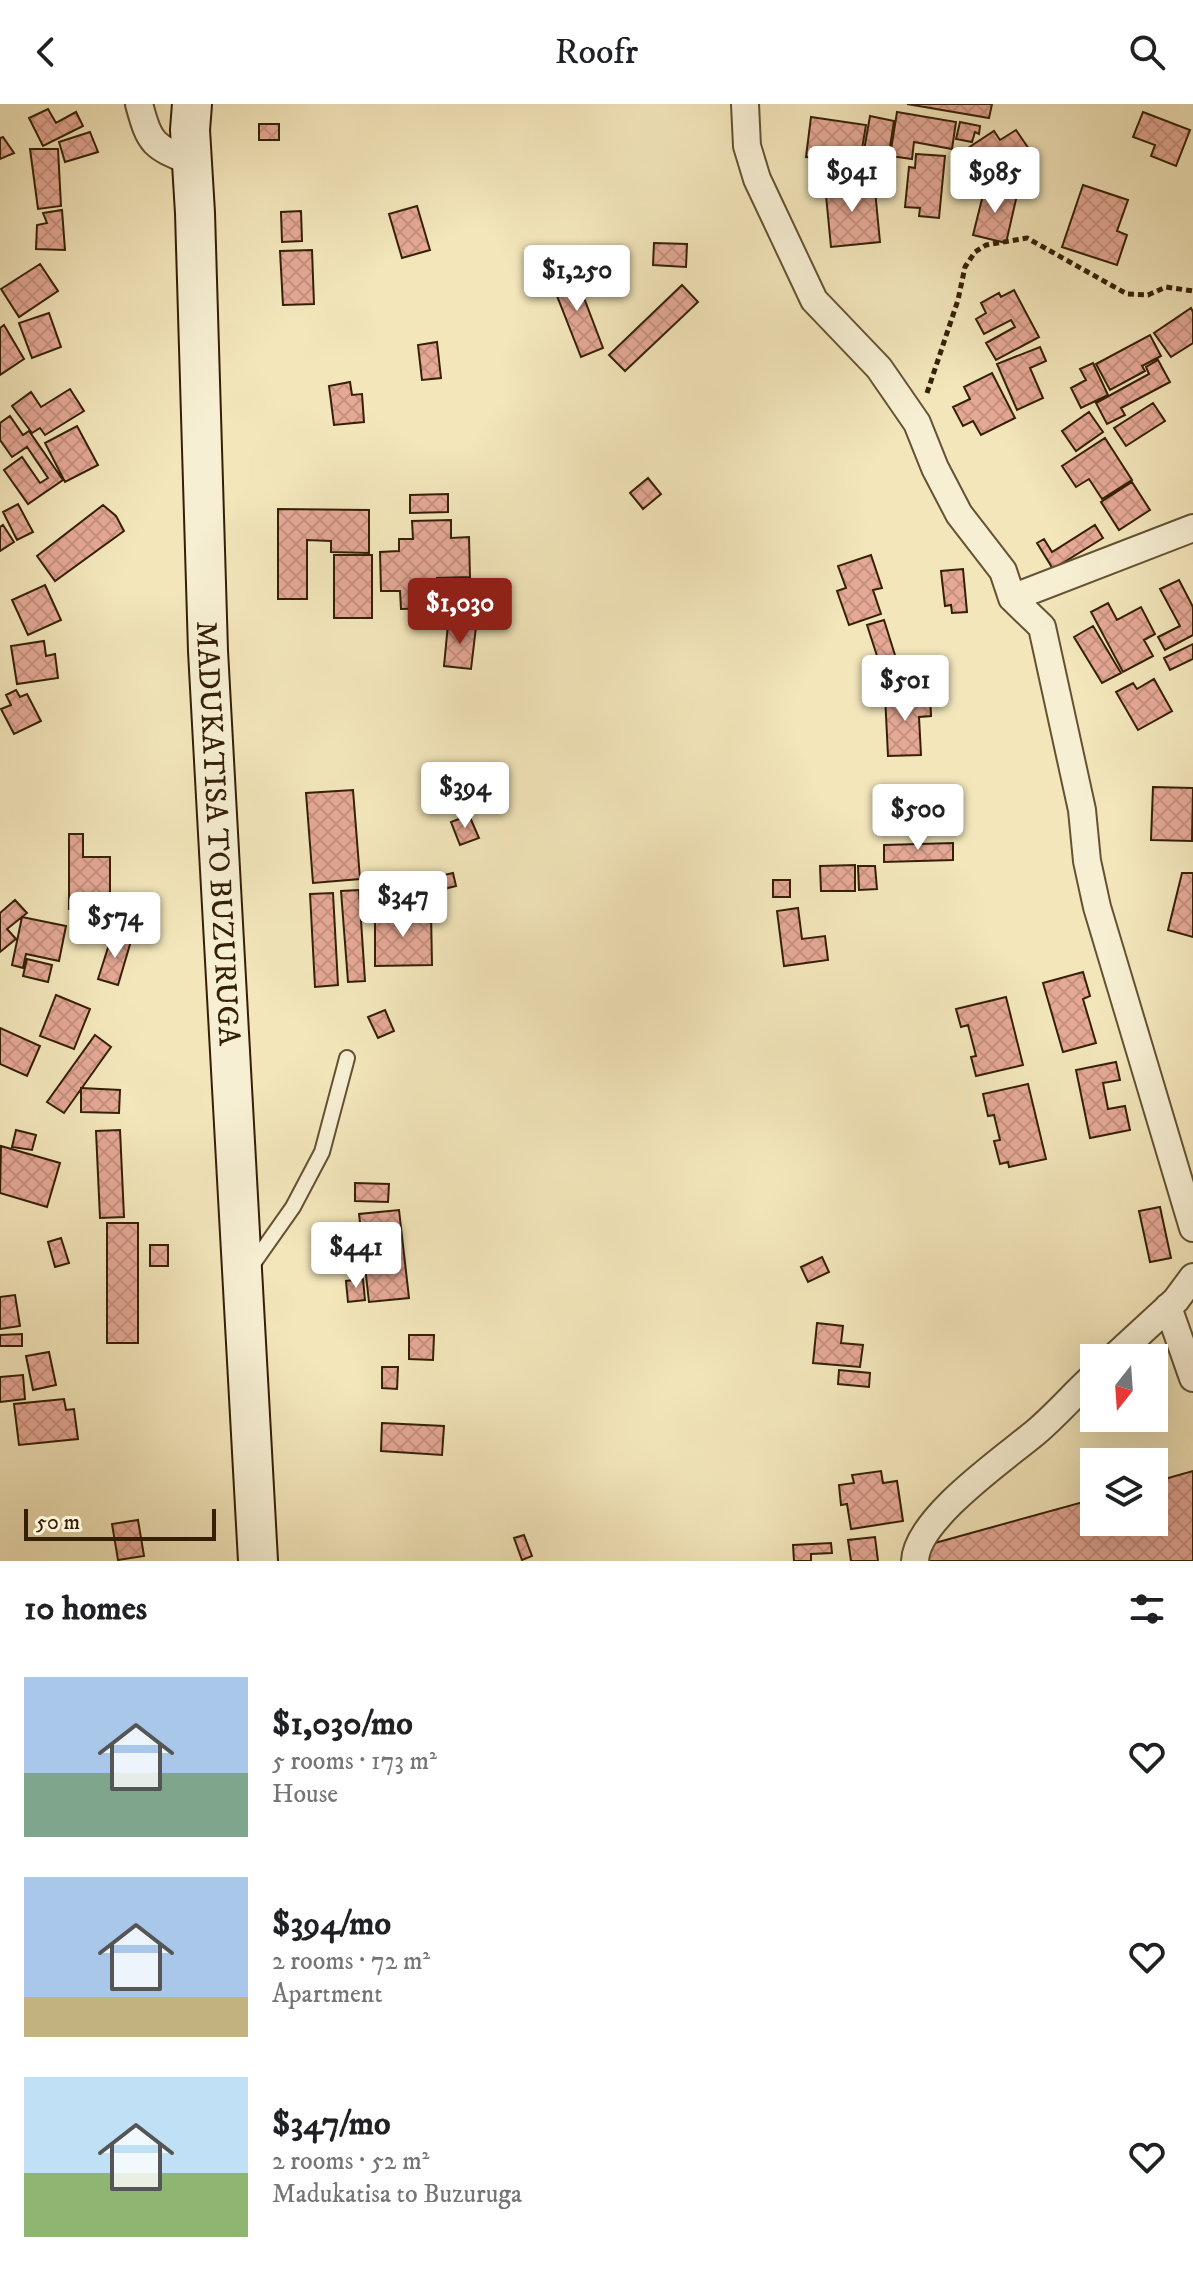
<!DOCTYPE html>
<meta charset="utf-8">
<style>
body{margin:0;font-family:"IM FELL DW Pica",serif;background:#f6f6f6;color:#202124;height:100vh;display:flex;flex-direction:column;font-size:30px;white-space:nowrap}
*{box-sizing:border-box;margin:0}
p{font-size:26px;color:#757577}
.icon{flex:none;width:44px;height:44px;fill:none;stroke:currentColor;stroke-width:2;stroke-linecap:round;stroke-linejoin:round}
.map{position:relative;height:1457px;overflow:hidden}
.side{display:flex;flex-direction:column;background:#fff;flex:1}
.side>*{flex:none}
.needle{width:52px;rotate:197deg}
.fabs{position:absolute;left:1080px;top:1240px;display:grid;gap:16px}
.fabs a{display:grid;place-items:center;width:88px;height:88px;border-radius:0px;background:#fff;box-shadow:0 8px 32px #0002;font-size:40px}
.scale{position:absolute;left:24px;bottom:20px;width:192px;box-sizing:border-box;padding-left:8px;border:4px solid #352006;border-top:0;font-size:22px;line-height:28px;white-space:nowrap;color:#352006;-webkit-text-stroke:6px #f7efd3;paint-order:stroke}
.price{position:absolute;translate:-50% -68px;padding:0 18px;border-radius:8px;background:#fff;color:#222;font-size:26px;line-height:52px;filter:drop-shadow(0 2px 4px #0008)}
.price::after{content:'';position:absolute;left:50%;top:48px;width:24px;height:18px;margin-left:-12px;background:inherit;clip-path:polygon(0 0,100% 0,50% 100%)}
.price.on{background:#8f2418;color:#fff}
ul{padding:0;list-style:none}
li{display:flex;align-items:center;gap:24px;height:200px;padding:0 24px}
li span{display:grid;place-items:center;flex:none;width:224px;height:160px;border-radius:0px;color:#555}
li>.icon{margin-inline-start:auto}
span .icon{width:96px;height:96px;fill:#fffc;stroke-width:1}
li b{font-size:34px}
h2{display:flex;justify-content:space-between;align-items:center;height:96px;padding:0 24px;font-size:34px}
header{display:flex;justify-content:space-between;align-items:center;height:104px;padding:0 24px;background:#fff;font-size:36px;font-weight:600}
.map>svg:first-child{display:block}
.building{fill:url(#building-cross-hatch);stroke:#352006;stroke-width:2}
.lines{fill:none;stroke-linecap:round;stroke-linejoin:round}
.lane-casing{stroke:#645233;stroke-width:18}
.street-casing{stroke:#645233;stroke-width:30}
.secondary-casing{stroke:#352006;stroke-width:42}
.path{stroke:#352006;stroke-width:5;stroke-dasharray:6 4;stroke-linecap:butt}
.lane{stroke:#f7efd3;stroke-width:14}
.street{stroke:#f7efd3;stroke-width:26}
.secondary{stroke:#f7efd3;stroke-width:38}
.labels{text-anchor:middle;stroke-width:6;stroke-linejoin:round;paint-order:stroke}
.street-label{font-size:30px;fill:#352006;stroke:#f7efd3}
</style>
<header><svg class="icon" aria-label="back" viewBox="0 0 24 24"><path d="M15 5l-7 7 7 7"/></svg>Roofr<svg class="icon" aria-label="search" viewBox="0 0 24 24"><circle cx="10" cy="10" r="6"/><path d="M15 15l6 6"/></svg></header>
<div class="map">
<svg width="1193" height="1457" viewBox="0 0 1193 1457">
<defs>
<pattern id="building-cross-hatch" width="8" height="8" patternUnits="userSpaceOnUse" patternTransform="scale(2)"><rect width="8" height="8" fill="#e6a996"/><path d="M0 0l8 8M0 8l8-8" fill="none" stroke="#c69180"/></pattern>
</defs>
<rect width="100%" height="100%" fill="#f3e6bb"/>
<filter id="stains"><feTurbulence type="fractalNoise" baseFrequency=".0025" numOctaves="4"/><feColorMatrix values="0 0 0 0 .2 0 0 0 0 .09 0 0 0 0 .02 0 0 0 .5 -.17"/></filter>
<radialGradient id="worn" r=".72"><stop offset=".6" stop-color="#630" stop-opacity="0"/><stop offset="1" stop-color="#630" stop-opacity=".3"/></radialGradient>
<path class="building" d="M907 0H992L989 14Z
M48 5 56 19 76 8 83 22 43 42 29 14Z
M897 8 956 18 952 45 914 38 912 55 890 52Z
M1143 8 1190 26 1176 62 1151 52 1155 41 1133 33Z
M870 12 894 17 887 62 862 58Z
M811 13 866 21 860 57 806 53Z
M960 18 980 22 979 30 975 28 972 38 956 35Z
M259 20H279V36H259Z
M1016 26 1031 48 1023 53 1031 65 1010 78 996 56 982 65 968 44 994 27 1000 36Z
M90 28 98 48 65 58 59 38Z
M3 33 14 49 0 55V34Z
M30 45H58L61 102 38 105Z
M916 50 945 52 939 114 919 112 920 104 905 103 909 63 915 64Z
M874 76 880 138 831 143 825 81Z
M1083 81 1128 96 1117 127 1127 131 1117 161 1062 143Z
M985 83 1017 91 1006 139 973 131Z
M417 102 430 146 402 154 389 110Z
M62 106 65 146 36 145 37 121 47 119 43 109Z
M301 107 302 137 282 138 281 108Z
M654 139 687 140 686 163 653 161Z
M312 146 314 200 283 201 280 147Z
M40 160 58 187 19 213 1 185Z
M573 165 603 244 581 253 550 174Z
M682 181 698 198 625 267 609 251Z
M1014 186 1039 233 996 256 986 239 1015 223 1011 216 984 230 976 215 986 209 981 199 999 189 1001 193Z
M1191 204 1193 208V239L1171 253 1154 229Z
M49 209 61 243 32 254 19 219Z
M4 221 24 255 0 271V224Z
M1150 231 1161 252 1142 262 1145 267 1110 286 1096 260Z
M437 238 441 274 422 276 418 241Z
M1040 243 1046 257 1030 264 1043 294 1017 306 997 260Z
M1158 256 1170 278 1121 304 1125 311 1107 320 1096 299 1149 270 1146 263Z
M1093 259 1108 291 1081 304 1071 284 1086 276 1080 265Z
M992 269 1015 314 981 331 973 317 963 322 953 303 970 295 964 283Z
M350 278 352 291 362 290 364 318 334 321 329 282Z
M70 285 84 307 45 331 40 324 32 329 12 302 31 288 41 303Z
M1153 299 1165 317 1126 342 1114 324Z
M1089 308 1103 328 1076 347 1062 327Z
M10 312 23 331 29 327 63 376 28 400 4 366 22 353 40 379 48 374 27 343 12 353 0 336V319Z
M77 322 98 361 65 378 45 339Z
M1105 334 1132 376 1102 395 1089 375 1076 383 1062 362Z
M648 374 661 390 643 405 630 389Z
M1132 378 1150 406 1119 426 1101 398Z
M448 390V408L410 409V391Z
M18 400 33 428 17 436 3 408Z
M103 401 116 412 124 427 55 477 37 452Z
M278 405 369 406V449L331 448V437L307 436V495H278Z
M451 416V434L469 433 470 473 437 474 438 504 401 505 400 487H381L380 448 399 447V435H413L412 417Z
M3 421 14 438 0 447V423Z
M1095 421 1103 434 1053 465 1037 439 1044 435 1052 448Z
M334 451H372V514H334Z
M871 451 882 484 873 486 881 510 849 521 837 487 846 484 838 462Z
M963 465 967 508 952 509 951 501 945 502 941 467Z
M1179 476 1193 503V531L1165 546 1158 533 1180 522 1160 485Z
M45 481 61 516 28 531 12 496Z
M474 481V502H446L445 482Z
M1108 499 1117 516 1141 503 1155 530 1144 536 1153 552 1123 568 1091 508Z
M884 516 900 567 874 575 869 561 879 558 867 521Z
M448 520 476 523 471 565 444 562Z
M1093 522 1121 569 1102 579 1074 533Z
M44 537 46 552 55 550 58 574 17 580 11 542Z
M1193 540V555L1170 566 1164 554Z
M1154 575 1172 607 1138 626 1116 588 1133 579 1137 585Z
M16 586 20 593 27 590 41 617 14 630 1 605 11 601 6 591Z
M930 590 931 612 919 613 921 651 888 652 885 591Z
M1153 683 1193 684 1192 737 1151 736Z
M353 686 360 775 313 779 306 689Z
M469 711 479 734 460 741 451 718Z
M69 730H83V753H110V805H69Z
M953 739V756L884 758V741Z
M855 761V787H821L820 762Z
M858 762H875L877 785 859 786Z
M453 769 456 782 444 785 440 772Z
M1182 769H1193V833L1168 826Z
M393 772 396 792 371 795 368 775Z
M773 776H790V793H773Z
M359 786 365 877 348 878 341 787Z
M333 789 338 881 315 883 310 790Z
M15 796 27 809 7 825 16 835 0 848V809Z
M798 804 802 835 825 832 828 856 784 862 777 807Z
M375 809H431L432 861 375 862Z
M22 813 66 822 59 857 26 850 23 864 12 861Z
M112 831 131 837 118 881 98 875Z
M27 855 52 861 48 878 23 872Z
M1083 868 1090 892 1083 895 1096 939 1063 948 1043 879Z
M56 891 90 905 74 945 40 932Z
M1006 893 1023 961 976 972 971 953 976 952 968 921 961 923 956 905Z
M385 906 394 927 378 934 368 913Z
M0 924 40 942 27 972 0 960Z
M95 931 111 943 64 1009 47 998Z
M1116 958 1120 976 1103 979 1108 1005 1125 1002 1130 1026 1090 1034 1076 966Z
M1028 980 1046 1055 1009 1063 1008 1058 1000 1060 994 1037 1000 1036 994 1011 988 1012 983 990Z
M81 984 120 986 119 1009 81 1008Z
M16 1026 36 1031 32 1046 12 1043Z
M120 1026 124 1113 100 1114 96 1027Z
M1 1042 60 1059 47 1103 0 1089Z
M355 1079 389 1080 388 1098 355 1097Z
M1160 1103 1171 1154 1150 1158 1139 1107Z
M399 1106 409 1194 369 1198 359 1110Z
M107 1119H138V1239H107Z
M61 1134 69 1159 55 1163 48 1138Z
M150 1141H168V1162H150Z
M822 1153 829 1168 808 1178 801 1163Z
M363 1175 365 1196 348 1198 346 1177Z
M15 1191 20 1222 0 1225V1193Z
M817 1219 843 1222 841 1239 863 1241 860 1263 813 1259Z
M22 1230V1242H0V1231Z
M409 1231H434L433 1256 409 1255Z
M49 1248 56 1281 33 1286 26 1252Z
M382 1263H398L397 1285 382 1284Z
M839 1266 870 1269 869 1283 838 1280Z
M23 1271 25 1295 0 1298V1273Z
M64 1295 66 1306 74 1305 78 1335 19 1341 14 1300Z
M382 1319 444 1322 442 1351 381 1347Z
M881 1367 883 1379 897 1377 903 1417 851 1425 847 1400 841 1401 839 1381 854 1379 852 1371Z
M1193 1367V1457H928L924 1442 1094 1395V1418H1154V1378Z
M138 1416 144 1452 118 1456 112 1420Z
M524 1431 532 1452 522 1456 514 1434Z
M875 1433 878 1457H851L848 1436Z
M831 1439 832 1449 811 1450V1457H794L793 1441Z"/>
<g class="lines">
<g class="lane-casing">
<path id="lane" d="M250 1164 293 1103 322 1048 347 954"/>
</g>
<g class="street-casing">
<path id="street" d="M139 0C150 41 153 42 192 58
M745 0 747 42 757 75 814 196 879 264 917 319 935 364 959 410 1003 467 1012 494 1042 523 1082 706 1087 757 1097 803 1193 1124
M1012 494 1193 424
M1168 1203 1193 1274
M1113 1254 1176 1196 1193 1173
M915 1457C916 1415 1005 1354 1036 1328 1056 1311 1074 1290 1094 1272"/>
</g>
<g class="secondary-casing">
<g id="secondary">
<path id="s1" d="M192 0 190 26 195 109 208 547 258 1457"/>
</g>
</g>
<path class="path" d="M927 289 958 196 965 163 975 148 986 141 1027 134 1127 190 1148 191 1166 183 1193 187"/>
<use href="#lane" class="lane"/>
<use href="#street" class="street"/>
<use href="#secondary" class="secondary"/>
</g>
<g class="labels">
<g class="street-label">
<text dy="10" stroke="none"><textPath href="#s1" startOffset="730">MADUKATISA TO BUZURUGA</textPath></text>
</g>
</g>
<rect width="100%" height="100%" filter="url(#stains)"/>
<rect width="100%" height="100%" fill="url(#worn)"/>
</svg>
<div class="fabs">
<a><svg class="needle" viewBox="-14 -14 28 28"><path d="M0-13l5 13h-10z" fill="#e53935"/><path d="M0 13l5-13h-10z" fill="#757577"/></svg></a>
<a><svg class="icon" aria-label="layers" viewBox="0 0 24 24"><path d="M12 4l9 5-9 5-9-5zM3 14l9 5 9-5"/></svg></a>
</div>
<div class="scale">50 m</div>
<b class="price" style="left:852px;top:110px">$941</b>
<b class="price" style="left:995px;top:111px">$985</b>
<b class="price" style="left:577px;top:209px">$1,250</b>
<b class="price on" style="left:460px;top:542px">$1,030</b>
<b class="price" style="left:905px;top:619px">$501</b>
<b class="price" style="left:465px;top:726px">$394</b>
<b class="price" style="left:918px;top:748px">$500</b>
<b class="price" style="left:403px;top:835px">$347</b>
<b class="price" style="left:115px;top:856px">$574</b>
<b class="price" style="left:356px;top:1186px">$441</b>
</div>
<section class="side">
<h2>10 homes<svg class="icon" aria-label="filters" viewBox="0 0 24 24"><path d="M4 7h16M4 17h16"/><circle cx="9" cy="7" r="2"/><circle cx="15" cy="17" r="2"/></svg></h2>
<ul>
<li><span style="background:linear-gradient(#a9c7e8 60%,#7fa58c 0)"><svg class="icon" aria-label="home" viewBox="0 0 24 24"><path d="M3 11l9-7 9 7M6 9v11h12V9"/></svg></span><div><b>$1,030/mo</b><p>5 rooms · 173 m²</p><p>House</p></div><svg class="icon" aria-label="heart" viewBox="0 0 24 24"><path d="M12 20l-8-8c-3-5 5-10 8-4 3-6 11-1 8 4z"/></svg></li>
<li><span style="background:linear-gradient(#a9c7e8 75%,#c2b280 0)"><svg class="icon" aria-label="home" viewBox="0 0 24 24"><path d="M3 11l9-7 9 7M6 9v11h12V9"/></svg></span><div><b>$394/mo</b><p>2 rooms · 72 m²</p><p>Apartment</p></div><svg class="icon" aria-label="heart" viewBox="0 0 24 24"><path d="M12 20l-8-8c-3-5 5-10 8-4 3-6 11-1 8 4z"/></svg></li>
<li><span style="background:linear-gradient(#bfe0f5 60%,#8fb573 0)"><svg class="icon" aria-label="home" viewBox="0 0 24 24"><path d="M3 11l9-7 9 7M6 9v11h12V9"/></svg></span><div><b>$347/mo</b><p>2 rooms · 52 m²</p><p>Madukatisa to Buzuruga</p></div><svg class="icon" aria-label="heart" viewBox="0 0 24 24"><path d="M12 20l-8-8c-3-5 5-10 8-4 3-6 11-1 8 4z"/></svg></li>
</ul>
</section>
